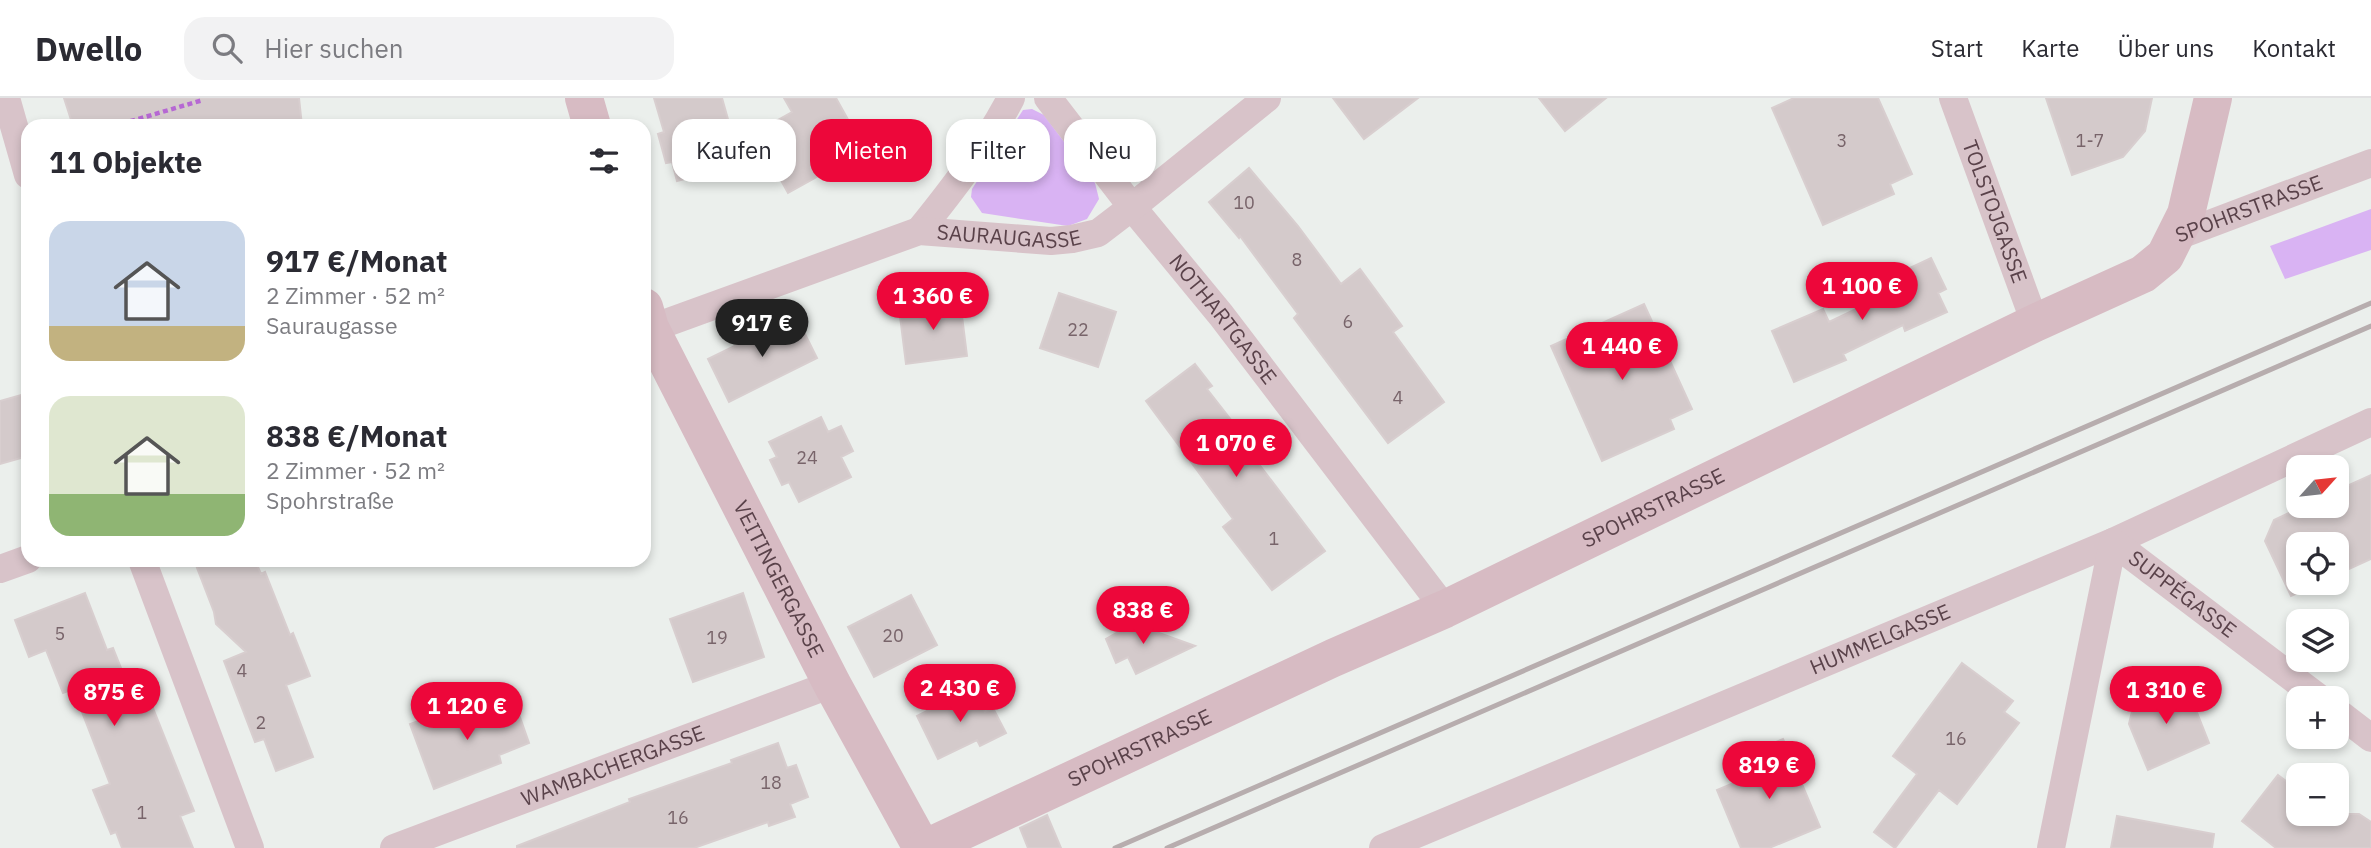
<!DOCTYPE html>
<html lang="de">
<meta charset="utf-8">
<style>
body{margin:0;font-family:"IBM Plex Sans",sans-serif;background:#f2f2f3;color:#2b2b33;height:100vh;display:flex;flex-direction:column;font-size:26px;white-space:nowrap}
*{box-sizing:border-box;margin:0}
p{font-size:23px;color:#7c7c81}
.icon{flex:none;width:38px;height:38px;fill:none;stroke:currentColor;stroke-width:2;stroke-linecap:round;stroke-linejoin:round}
.map{position:relative;flex:1;overflow:hidden}
.side{position:absolute;left:21px;top:21px;width:630px;height:448px;display:flex;flex-direction:column;background:#fff;border-radius:21px;box-shadow:0 4px 10px #0003}
.side>*{flex:none}
.hud{position:absolute;left:672px;top:21px;width:665px;height:63px;display:flex;gap:14px}
.needle{width:46px;rotate:63deg}
.controls{position:absolute;left:2286px;top:357px;display:grid;gap:14px}
.controls a{display:grid;place-items:center;width:63px;height:63px;border-radius:14px;background:#fff;box-shadow:0 4px 10px #0003;font-size:35px}
.price{position:absolute;translate:-50% -60px;padding:0 16px;border-radius:24px;background:#ed073a;color:#fff;font-size:23px;line-height:46px;filter:drop-shadow(0 2px 4px #0008)}
.price::after{content:'';position:absolute;left:50%;top:42px;width:21px;height:16px;margin-left:-10px;background:inherit;clip-path:polygon(0 0,100% 0,50% 100%)}
.price.selected{background:#222;color:#fff}
ul{padding:0;list-style:none}
li{display:flex;align-items:center;gap:21px;height:175px;padding:0 28px}
li span{display:grid;place-items:center;flex:none;width:196px;height:140px;border-radius:21px;color:#555}
li>.icon{margin-inline-start:auto}
span .icon{width:84px;height:84px;fill:#fffc;stroke-width:1}
li b{font-size:30px}
h2{display:flex;justify-content:space-between;align-items:center;height:84px;padding:0 28px;font-size:30px}
.pill{padding:0 24px;border-radius:21px;background:#fff;box-shadow:0 4px 10px #0003;font-size:24px;line-height:63px}
.pill.selected{background:#ed073a;color:#fff}
header{display:flex;align-items:center;gap:42px;box-sizing:border-box;height:98px;padding:0 35px;background:#fff;border-bottom:2px solid #e1e1e2}
header strong{font-size:33px}
nav{display:flex;gap:38px;margin-inline-start:auto;font-size:24px}
.search{width:490px;height:63px;background:#f2f2f3;display:flex;align-items:center;gap:18px;box-sizing:border-box;padding:0 24px;border-radius:21px;color:#7c7c81;font-size:26px}
.map>svg:first-child{display:block}
.green{fill:#d9b3f3}
.building{fill:#d4cacb;stroke:#d8cecf;stroke-width:2}
.lines{fill:none;stroke-linecap:round;stroke-linejoin:round}
.path{stroke:#b668d3;stroke-width:4.5;stroke-dasharray:5 3.5;stroke-linecap:butt}
.street{stroke:#d8c3c9;stroke-width:28}
.secondary{stroke:#d7bbc3;stroke-width:38}
.rail{stroke:#b7adae;stroke-width:5}
.labels{text-anchor:middle;stroke-width:6;stroke-linejoin:round;paint-order:stroke}
.number-label{font-size:18px;fill:#78646a}
.street-label{font-size:21px;fill:#5a424a;stroke:#fff}
</style>
<header>
<strong>Dwello</strong>
<div class="search"><svg class="icon" aria-label="search" viewBox="0 0 24 24"><circle cx="10" cy="10" r="6"/><path d="M15 15l6 6"/></svg>Hier suchen</div>
<nav><a>Start</a><a>Karte</a><a>Über uns</a><a>Kontakt</a></nav>
</header>
<div class="map">
<svg width="2371" height="750" viewBox="0 0 2371 750">
<rect width="100%" height="100%" fill="#ebefec"/>
<path class="green" d="M1032 11 1044 17 1095 85 1099 101 1087 121 1068 128 982 115 971 99 972 91 1023 12Z
M2371 111V152L2285 181 2270 148Z"/>
<path class="building" d="M64 0H299L302 28H73Z
M654 0H722L735 46 792 14 784 0H836L865 52 788 95 768 59 677 83 672 64 666 65 658 36 664 34Z
M1333 0H1418L1364 41Z
M1539 0H1606L1565 33Z
M1794 0H1878L1912 76 1890 86 1894 96 1823 127 1772 10Z
M2046 0H2152L2145 33 2123 59 2072 77Z
M1249 70 1298 128 1341 186 1360 171 1402 228 1393 234 1444 304 1388 345 1294 220 1298 216 1240 138 1239 140 1209 104Z
M1931 160 1946 191 1938 195 1947 214 1905 233 1903 227 1843 256 1846 262 1794 284 1772 233 1823 211 1829 224 1888 196 1882 183Z
M1059 195 1116 214 1098 269 1040 250Z
M960 202 967 258 906 266 899 210Z
M1644 206 1692 311 1670 321 1674 331 1602 363 1551 248Z
M796 218 817 260 729 304 708 261Z
M1195 266 1212 288 1207 291 1239 332 1244 329 1260 351 1252 357 1325 453 1272 492 1223 429 1233 421 1146 303Z
M28 295V358L0 366V303Z
M821 319 828 334 841 328 853 353 841 359 851 379 799 404 789 384 782 387 770 362 777 359 769 344Z
M2371 377V461L2336 477V446H2298V485H2320L2291 498 2265 443 2274 422 2304 408H2336V393Z
M194 462H255L261 476 265 474 290 537 293 535 310 578 286 587 313 659 276 673 264 641 255 644 224 563 246 554 216 526 214 514Z
M85 495 107 552 113 550 129 590 143 585 194 713 180 718 193 750H122L116 734 111 736 93 692 110 686 73 591 63 595 46 552 29 559 15 522Z
M743 495 764 559 693 584 670 521Z
M911 497 937 547 874 579 848 529Z
M1109 517 1195 548 1136 576 1128 559 1116 565 1106 541 1118 534Z
M1962 565 2013 603 2004 614 2019 625 1957 706 1939 692 1895 750 1874 734 1917 676 1893 658Z
M2171 585 2194 607 2209 645 2148 672 2129 626 2135 601Z
M973 590 985 614 993 610 1006 635 980 648 977 642 938 661 917 618Z
M515 605 529 645 499 657 501 665 434 691 410 626 462 607 468 622Z
M1783 641 1820 729 1769 750H1741L1717 692 1755 676 1747 656Z
M778 645 787 670 796 667 808 699 790 706 795 719 769 728 768 724 694 750H517V748L630 704 629 701 732 665 731 662Z
M2278 677 2298 692V716H2359L2371 724V750H2276L2242 723Z
M1047 717 1061 750H1028L1020 730Z
M2117 718 2214 736 2212 750H2111Z"/>
<g class="lines">
<path class="path" d="M114 28 203 2"/>
<g class="street">
<path d="M6 0 28 77"/>
<path id="s1" d="M1048 0 1132 109 1221 217 1445 511"/>
<path id="s2" d="M1953 0 2035 225"/>
<path d="M919 133C953 91 986 48 1011 0"/>
<path id="s3" d="M2175 139 2371 65"/>
<path id="s4" d="M644 233 919 133 1051 143 1072 141 1098 135 1132 109 1267 0"/>
<path d="M142 462 250 750"/>
<path d="M0 471 28 461"/>
<path d="M2336 613 2371 640"/>
<path id="s5" d="M394 750 832 586"/>
<path id="s6" d="M1383 750 2113 444 2371 324"/>
<path id="s7" d="M2051 750 2113 444 2319 600"/>
</g>
<g class="secondary">
<path d="M584 0 592 28"/>
<path id="s8" d="M644 209 650 230 832 586 922 750"/>
<path id="s9" d="M926 750 1333 560 1445 511 2035 225 2143 176 2165 158 2186 116 2213 0"/>
</g>
<path class="rail" d="M1115 750 2371 205
M1167 750 2371 228"/>
</g>
<g class="labels">
<g class="number-label">
<text x="1842" y="49">3</text>
<text x="2090" y="49">1-7</text>
<text x="1244" y="111">10</text>
<text x="1297" y="168">8</text>
<text x="1348" y="230">6</text>
<text x="1078" y="238">22</text>
<text x="1398" y="306">4</text>
<text x="807" y="366">24</text>
<text x="1274" y="447">1</text>
<text x="60" y="542">5</text>
<text x="893" y="544">20</text>
<text x="717" y="546">19</text>
<text x="242" y="579">4</text>
<text x="261" y="631">2</text>
<text x="1956" y="647">16</text>
<text x="771" y="691">18</text>
<text x="142" y="721">1</text>
<text x="678" y="726">16</text>
</g>
<g class="street-label">
<text dy="7" stroke="none"><textPath href="#s2" startOffset="121">TOLSTOJGASSE</textPath></text>
<text dy="7" stroke="none"><textPath href="#s3" startOffset="79">SPOHRSTRASSE</textPath></text>
<text dy="7" stroke="none"><textPath href="#s4" startOffset="383">SAURAUGASSE</textPath></text>
<text dy="7" stroke="none"><textPath href="#s1" startOffset="282">NOTHARTGASSE</textPath></text>
<text dy="7" stroke="none"><textPath href="#s9" startOffset="803">SPOHRSTRASSE</textPath></text>
<text dy="7" stroke="none"><textPath href="#s8" startOffset="304">VEITINGERGASSE</textPath></text>
<text dy="7" stroke="none"><textPath href="#s7" startOffset="399">SUPPÉGASSE</textPath></text>
<text dy="7" stroke="none"><textPath href="#s6" startOffset="539">HUMMELGASSE</textPath></text>
<text dy="7" stroke="none"><textPath href="#s9" startOffset="236">SPOHRSTRASSE</textPath></text>
<text dy="7" stroke="none"><textPath href="#s5" startOffset="234">WAMBACHERGASSE</textPath></text>
</g>
</g>
</svg>
<div class="controls">
<a><svg class="needle" viewBox="-14 -14 28 28"><path d="M0-13l5 13h-10z" fill="#e53935"/><path d="M0 13l5-13h-10z" fill="#7c7c81"/></svg></a>
<a><svg class="icon" aria-label="locate" viewBox="0 0 24 24"><circle cx="12" cy="12" r="6"/><path d="M12 2v4M12 18v4M2 12h4M18 12h4"/></svg></a>
<a><svg class="icon" aria-label="layers" viewBox="0 0 24 24"><path d="M12 4l9 5-9 5-9-5zM3 14l9 5 9-5"/></svg></a>
<a>+</a>
<a>−</a>
</div>
<b class="price" style="left:1862px;top:224px">1 100 €</b>
<b class="price" style="left:933px;top:234px">1 360 €</b>
<b class="price selected" style="left:762px;top:261px">917 €</b>
<b class="price" style="left:1622px;top:284px">1 440 €</b>
<b class="price" style="left:1236px;top:381px">1 070 €</b>
<b class="price" style="left:1143px;top:548px">838 €</b>
<b class="price" style="left:960px;top:626px">2 430 €</b>
<b class="price" style="left:2166px;top:628px">1 310 €</b>
<b class="price" style="left:114px;top:630px">875 €</b>
<b class="price" style="left:467px;top:644px">1 120 €</b>
<b class="price" style="left:1769px;top:703px">819 €</b>
<div class="hud">
<a class="pill">Kaufen</a>
<a class="pill selected">Mieten</a>
<a class="pill">Filter</a>
<a class="pill">Neu</a>
</div>
<section class="side">
<h2>11 Objekte<svg class="icon" aria-label="filters" viewBox="0 0 24 24"><path d="M4 7h16M4 17h16"/><circle cx="9" cy="7" r="2"/><circle cx="15" cy="17" r="2"/></svg></h2>
<ul>
<li><span style="background:linear-gradient(#c9d6e8 75%,#c2b280 0)"><svg class="icon" aria-label="home" viewBox="0 0 24 24"><path d="M3 11l9-7 9 7M6 9v11h12V9"/></svg></span><div><b>917 €/Monat</b><p>2 Zimmer · 52 m²</p><p>Sauraugasse</p></div></li>
<li><span style="background:linear-gradient(#dfe7d0 70%,#8fb573 0)"><svg class="icon" aria-label="home" viewBox="0 0 24 24"><path d="M3 11l9-7 9 7M6 9v11h12V9"/></svg></span><div><b>838 €/Monat</b><p>2 Zimmer · 52 m²</p><p>Spohrstraße</p></div></li>
</ul>
</section>
</div>
